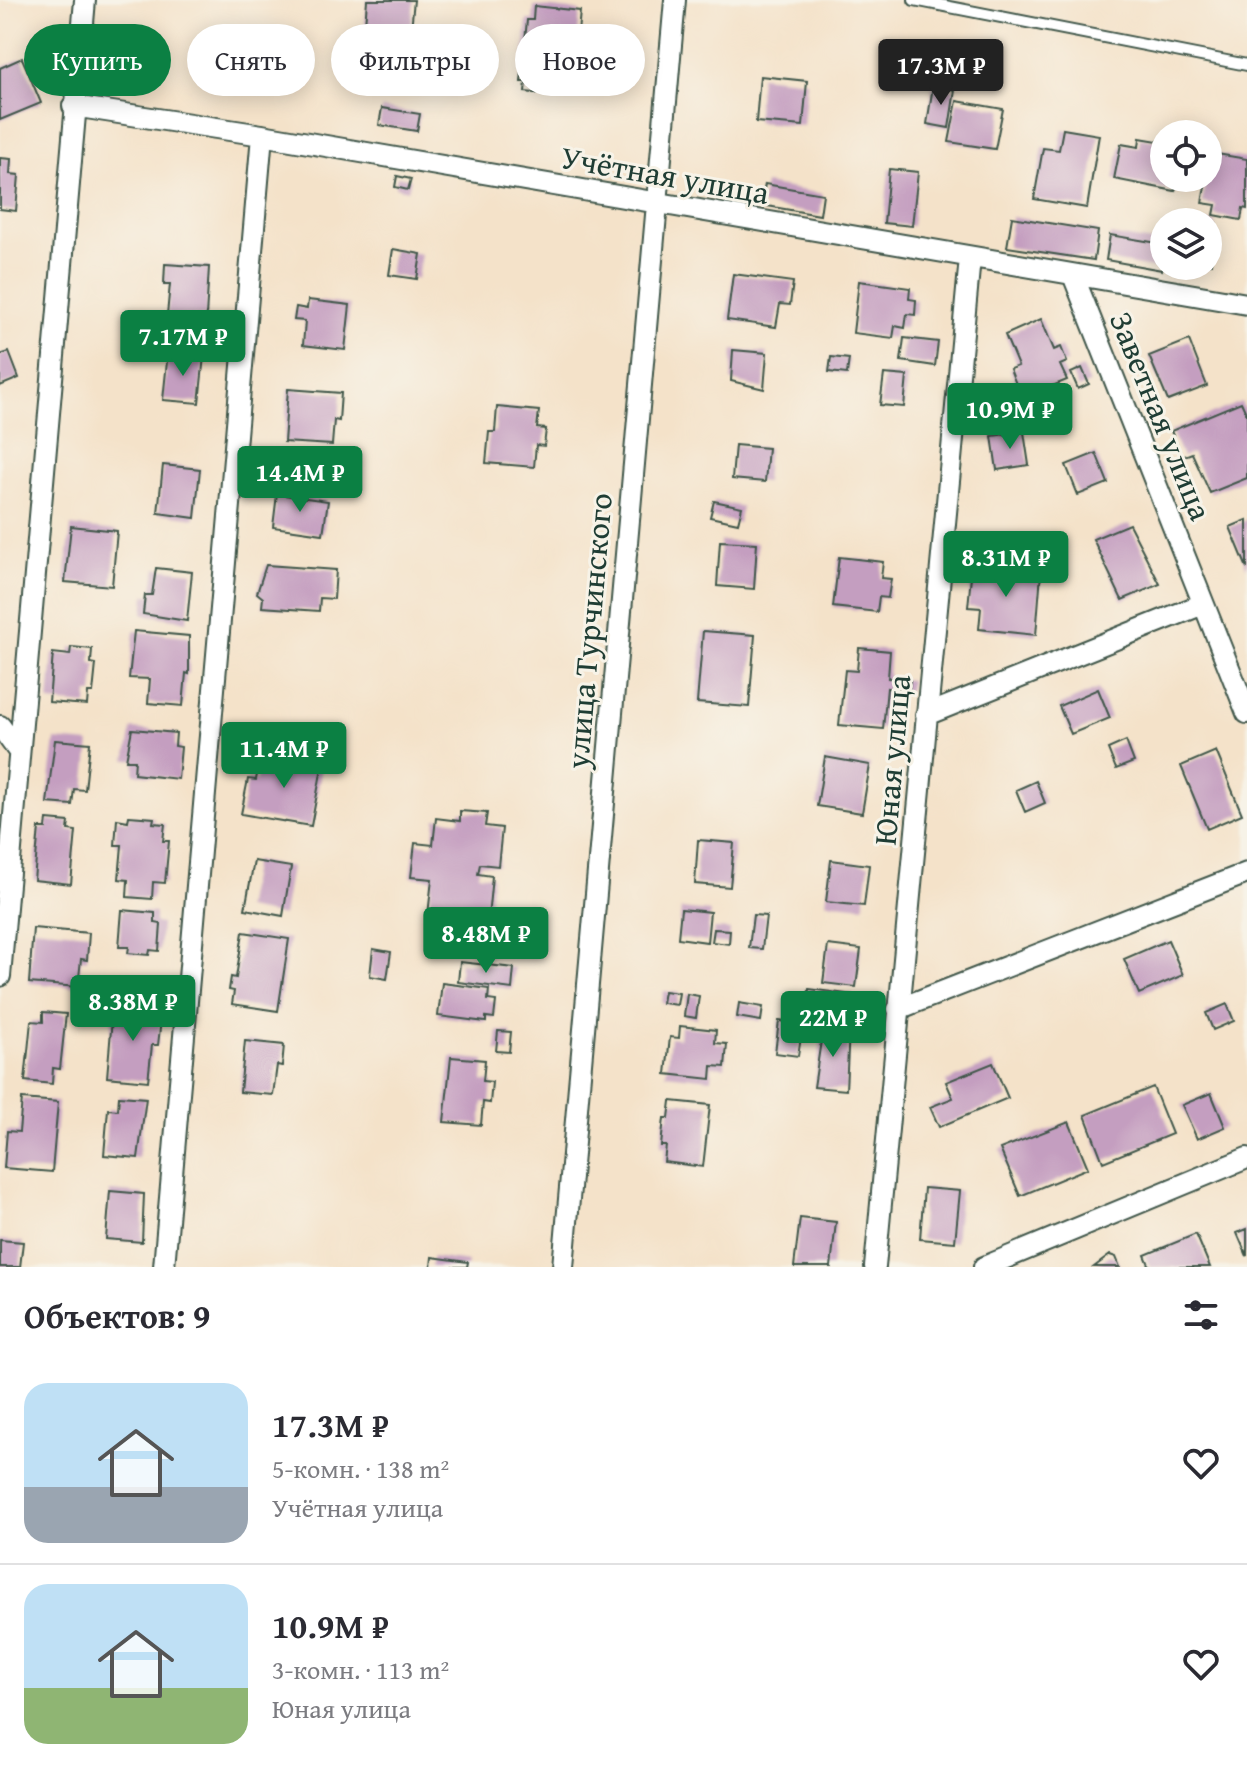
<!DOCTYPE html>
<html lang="ru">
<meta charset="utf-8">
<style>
body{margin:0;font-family:"Gentium Book Plus",serif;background:#f7f7f7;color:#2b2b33;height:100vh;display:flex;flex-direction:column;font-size:30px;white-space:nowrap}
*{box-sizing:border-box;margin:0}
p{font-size:26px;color:#7c7c81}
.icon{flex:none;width:44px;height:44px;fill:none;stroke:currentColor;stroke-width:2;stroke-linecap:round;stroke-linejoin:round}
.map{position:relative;height:1267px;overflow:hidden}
.details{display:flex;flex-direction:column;background:#fff;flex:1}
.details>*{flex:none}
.hud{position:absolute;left:24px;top:24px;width:800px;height:72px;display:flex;gap:16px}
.fabs{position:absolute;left:1150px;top:120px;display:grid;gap:16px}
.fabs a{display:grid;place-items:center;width:72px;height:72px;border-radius:50%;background:#fff;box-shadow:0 4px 20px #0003;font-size:40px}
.price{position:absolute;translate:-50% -68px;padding:0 18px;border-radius:8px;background:#0b8043;color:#fff;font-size:26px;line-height:52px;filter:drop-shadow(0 2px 4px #0008)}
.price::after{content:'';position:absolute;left:50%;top:48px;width:24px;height:18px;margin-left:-12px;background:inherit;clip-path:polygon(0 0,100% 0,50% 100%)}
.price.selected{background:#222;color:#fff}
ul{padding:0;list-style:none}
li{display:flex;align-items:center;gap:24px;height:200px;padding:0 24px}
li+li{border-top:2px solid #e1e1e2}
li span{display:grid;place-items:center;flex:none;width:224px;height:160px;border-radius:24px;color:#555}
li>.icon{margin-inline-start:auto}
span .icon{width:96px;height:96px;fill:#fffc;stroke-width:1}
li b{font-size:34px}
h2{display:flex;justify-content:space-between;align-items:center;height:96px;padding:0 24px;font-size:34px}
.pill{padding:0 28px;border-radius:36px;background:#fff;box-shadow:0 4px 20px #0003;font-size:28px;line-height:72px}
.pill.selected{background:#0b8043;color:#fff}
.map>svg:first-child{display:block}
.building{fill:#c49ec0}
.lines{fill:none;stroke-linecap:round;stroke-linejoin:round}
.lane-casing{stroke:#3f564a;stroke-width:14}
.street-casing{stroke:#3f564a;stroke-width:24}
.lane{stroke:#fff;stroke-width:10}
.street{stroke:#fff;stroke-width:20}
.labels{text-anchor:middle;stroke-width:6;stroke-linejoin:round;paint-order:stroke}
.street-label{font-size:32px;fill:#1f3d34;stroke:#f7f3e8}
</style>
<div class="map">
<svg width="1247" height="1267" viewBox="0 0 1247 1267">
<rect width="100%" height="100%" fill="#f7f3e8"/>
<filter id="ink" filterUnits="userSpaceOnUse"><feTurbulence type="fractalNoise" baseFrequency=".0125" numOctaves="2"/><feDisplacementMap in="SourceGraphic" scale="16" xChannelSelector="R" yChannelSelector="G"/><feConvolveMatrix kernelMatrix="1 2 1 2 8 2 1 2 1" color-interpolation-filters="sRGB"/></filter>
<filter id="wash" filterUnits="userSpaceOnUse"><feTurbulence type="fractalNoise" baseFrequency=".006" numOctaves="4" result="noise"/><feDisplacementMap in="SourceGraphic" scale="32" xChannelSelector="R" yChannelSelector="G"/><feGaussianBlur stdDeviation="1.8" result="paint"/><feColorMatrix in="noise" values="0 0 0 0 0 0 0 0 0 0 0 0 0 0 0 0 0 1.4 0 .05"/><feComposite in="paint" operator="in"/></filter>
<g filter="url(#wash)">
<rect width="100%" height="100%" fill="#f4e2c9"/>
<g id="blocks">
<path class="building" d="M367 0H414L411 29 365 25Z
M534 6 580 11 572 97 525 92 526 82H521L527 20H533Z
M22 58 41 103 0 120V68Z
M760 76 807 81 803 126 756 122Z
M933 86 955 90 949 128 927 124Z
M957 101 1003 109 995 149 949 142Z
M382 108 420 114 417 131 379 125Z
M1063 129 1099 135 1087 208 1034 199 1043 148 1059 150Z
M1140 138 1164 142V178H1178L1175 191 1114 179 1121 144 1139 147Z
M1211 153 1247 159V209L1243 208 1241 220 1214 215 1216 205 1202 203Z
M0 158 11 159 10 174 19 175 16 211 0 209Z
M889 169 918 172 912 226 884 223Z
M397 176 411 179 408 190 395 187Z
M765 184 823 194 820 215 761 205Z
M1012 217 1098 231 1094 260 1007 247Z
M1208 221 1216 223 1211 264H1208Z
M1110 235 1164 244 1162 270 1106 260Z
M393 249 421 254 417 279 389 275Z
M165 264 209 267 206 317 167 315 170 284H164Z
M733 274 793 282 790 305 780 304 776 327 727 320Z
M859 281 910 288 909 299 916 300 915 315 907 314 905 328 895 326 893 338 853 333Z
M308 300 350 305 345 350 303 345 305 321 294 320 296 307 307 309Z
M1041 319 1054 350 1061 347 1067 362 1060 365 1067 380 1030 395 1026 386 1018 389 1010 369 1018 366 1005 335Z
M904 338 938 342 935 366 901 361Z
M1189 340 1207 386 1168 401 1149 356Z
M733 350 767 353 764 389 731 381Z
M9 352 19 378 0 386V355Z
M168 352 204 356 199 403 163 400Z
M831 357 849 359 847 374 829 372Z
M1082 368 1089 384 1078 389 1071 373Z
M884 374 907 376 904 407 880 405Z
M288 389 341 393 339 421 334 420 332 445 284 442Z
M1241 402 1247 415V478L1210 493 1192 453 1182 457 1171 431Z
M497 407 539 411 537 428 546 429 544 446 536 445 534 467 486 463 489 432H495Z
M1024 432 1029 465 997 470 992 436Z
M735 445 768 448 765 482 732 479Z
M1096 453 1108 483 1078 495 1066 465Z
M163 465 200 469 195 518 158 513Z
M277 494 328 501 323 534 273 527Z
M714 501 742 507 738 523 710 517Z
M1247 520V568L1230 527Z
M1129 524 1160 584 1122 600 1093 539Z
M71 526 117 531 112 586 65 582Z
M720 541 757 543 754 589 717 586Z
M839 557 883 562 881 578 891 579 888 598 879 597 877 612 833 607Z
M266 565 336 570 334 599 320 598 319 611 262 607 263 598 257 593Z
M972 566 1041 573 1036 635 979 629 981 608 968 607Z
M156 568 192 572 187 621 143 614 145 595H152Z
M134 631 189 636V674L186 673 183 706 148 703 150 679 129 678Z
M703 631 755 635 749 707 697 703Z
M71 647 92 649 91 663 96 664 93 693H88L87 705 49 702 53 653 70 655Z
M859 648 890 651 888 678 910 680 909 691 887 688 883 729 839 725 845 670 857 671Z
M1098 689 1110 718 1071 734 1059 706Z
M132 729 176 733 175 746 181 747 178 779 134 774 135 760H126Z
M55 740 90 743 85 790 74 789 72 805 47 803Z
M1126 741 1134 762 1116 769 1108 749Z
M1216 751 1242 814 1207 829 1181 766Z
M267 752 323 762 311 826 241 814 248 779 256 780 258 769 264 770Z
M825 757 870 765 862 813 817 806Z
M1036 781 1045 803 1025 812 1016 790Z
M460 811 487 813 485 826 502 828 498 866 480 864 478 874 492 876 487 928 479 927 477 943 435 938 436 925 427 924 432 879 411 877 415 843 433 845 436 818 460 821Z
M129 816 154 818 153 823 165 824 163 841H169L165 883 153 882 152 899 127 897 128 880 119 879 122 845H115L117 819 128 821Z
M47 820 69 822 68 830 76 831 71 884 34 880 39 828H46Z
M698 840 734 843 730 887 695 884Z
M831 860 869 865 864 906 826 902Z
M254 861 291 867 283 916 245 909Z
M681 909 710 912 707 942 678 938Z
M122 910 155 913V923L161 924 159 951 150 950 149 955 128 953 129 947H119Z
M753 915 766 916 762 949 749 948Z
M33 928 89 933 87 960 81 959 78 987 29 983Z
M714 929 730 930 729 944 712 942Z
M243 932 289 939 278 1011 232 1004 234 991 229 990 231 977 236 978Z
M1168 940 1183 975 1139 994 1124 959Z
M828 945 861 949 856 987 823 983Z
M373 949 391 952 387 979 370 976Z
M460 962 514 968 512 989 458 982Z
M442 983 489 989 488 1000 496 1001 494 1018 486 1017V1022L438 1016Z
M809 989 855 995 852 1015 807 1009Z
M664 991 679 993 677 1005 662 1003Z
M687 994 699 996 696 1018 684 1016Z
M739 1003 763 1007 761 1021 737 1017Z
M1227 1004 1234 1021 1213 1030 1206 1013Z
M113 1007 162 1011 158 1045H152L148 1081 107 1077Z
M43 1012 66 1014 60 1069 53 1068 52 1084 25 1081 31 1021 43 1022Z
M779 1021 803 1024 798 1056 775 1053Z
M680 1026 716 1030 715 1043 727 1044 725 1067 712 1066 711 1079 666 1074 670 1037 679 1038Z
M823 1027 849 1029 846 1090 814 1087Z
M498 1031 511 1032 509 1052 496 1051Z
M245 1041 284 1045 282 1066 277 1065 273 1095 240 1092Z
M451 1057 485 1060 483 1081 492 1082 490 1103 483 1102 481 1125 444 1122Z
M993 1063 1008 1098 939 1127 930 1107 953 1098 946 1082Z
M1153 1087 1172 1134 1103 1162 1085 1115Z
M1211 1093 1225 1127 1197 1139 1182 1105Z
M119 1096 146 1098 138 1158 104 1155 108 1109 118 1110Z
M22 1099 58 1102 52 1172 4 1168 7 1131 19 1132Z
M671 1101 710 1105 703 1167 664 1162 666 1146H661L664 1118H669Z
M1069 1122 1088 1168 1020 1196 1000 1149Z
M924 1188 960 1191 955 1242 920 1239Z
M110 1191 144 1194 142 1242 106 1239Z
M800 1218 836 1222 831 1267H794Z
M1247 1229V1256L1237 1233Z
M1196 1234 1210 1267H1150L1145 1255Z
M0 1240 23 1242 20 1267H0Z
M1110 1255 1116 1257 1120 1267H1094Z
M432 1257 468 1262 467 1267H431Z"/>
</g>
</g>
<g filter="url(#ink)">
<use href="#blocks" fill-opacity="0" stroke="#3f564a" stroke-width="2"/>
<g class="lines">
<g class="lane-casing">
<path id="lane" d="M914 0 1247 65"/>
</g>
<g class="street-casing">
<path id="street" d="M73 106 262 135 1247 304
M1073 275 1247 713
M926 715 1203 604
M0 726 19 752
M0 976 85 0
M898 1009 1247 873
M164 1267 262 135
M563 1267 675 0
M875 1267 970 258
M984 1267 1247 1158"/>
</g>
<use href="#lane" class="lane"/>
<use href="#street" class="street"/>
</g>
</g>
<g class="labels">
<g class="street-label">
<text transform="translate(665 175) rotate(10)" y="11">Учётная улица</text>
<text transform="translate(1161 416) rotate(68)" y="11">Заветная улица</text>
<text transform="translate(589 631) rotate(-85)" y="11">улица Турчинского</text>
<text transform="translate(892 760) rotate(-85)" y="11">Юная улица</text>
</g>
</g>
</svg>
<div class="fabs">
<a><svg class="icon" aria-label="locate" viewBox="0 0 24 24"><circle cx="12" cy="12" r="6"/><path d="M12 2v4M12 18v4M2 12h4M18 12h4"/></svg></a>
<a><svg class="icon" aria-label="layers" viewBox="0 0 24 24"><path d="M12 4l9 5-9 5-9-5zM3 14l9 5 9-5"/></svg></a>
</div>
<b class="price selected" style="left:941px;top:107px">17.3M ₽</b>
<b class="price" style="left:183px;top:378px">7.17M ₽</b>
<b class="price" style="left:1010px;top:451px">10.9M ₽</b>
<b class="price" style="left:300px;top:514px">14.4M ₽</b>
<b class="price" style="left:1006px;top:599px">8.31M ₽</b>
<b class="price" style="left:284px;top:790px">11.4M ₽</b>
<b class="price" style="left:486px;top:975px">8.48M ₽</b>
<b class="price" style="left:133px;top:1043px">8.38M ₽</b>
<b class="price" style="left:833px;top:1059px">22M ₽</b>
<div class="hud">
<a class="pill selected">Купить</a>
<a class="pill">Снять</a>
<a class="pill">Фильтры</a>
<a class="pill">Новое</a>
</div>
</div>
<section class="details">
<h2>Объектов: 9<svg class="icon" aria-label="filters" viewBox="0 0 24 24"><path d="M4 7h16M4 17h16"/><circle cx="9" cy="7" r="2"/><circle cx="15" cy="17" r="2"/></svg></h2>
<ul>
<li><span style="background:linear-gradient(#bfe0f5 65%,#9aa5b1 0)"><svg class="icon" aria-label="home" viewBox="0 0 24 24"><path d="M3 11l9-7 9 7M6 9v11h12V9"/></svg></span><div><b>17.3M ₽</b><p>5-комн. · 138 m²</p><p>Учётная улица</p></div><svg class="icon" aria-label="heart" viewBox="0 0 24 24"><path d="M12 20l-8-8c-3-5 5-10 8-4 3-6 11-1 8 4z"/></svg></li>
<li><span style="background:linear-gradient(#bfe0f5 65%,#8fb573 0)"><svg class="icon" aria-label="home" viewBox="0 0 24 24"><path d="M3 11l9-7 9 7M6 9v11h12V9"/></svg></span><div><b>10.9M ₽</b><p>3-комн. · 113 m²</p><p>Юная улица</p></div><svg class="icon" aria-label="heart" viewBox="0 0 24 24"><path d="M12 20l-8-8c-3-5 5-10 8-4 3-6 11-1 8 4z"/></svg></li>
</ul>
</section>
